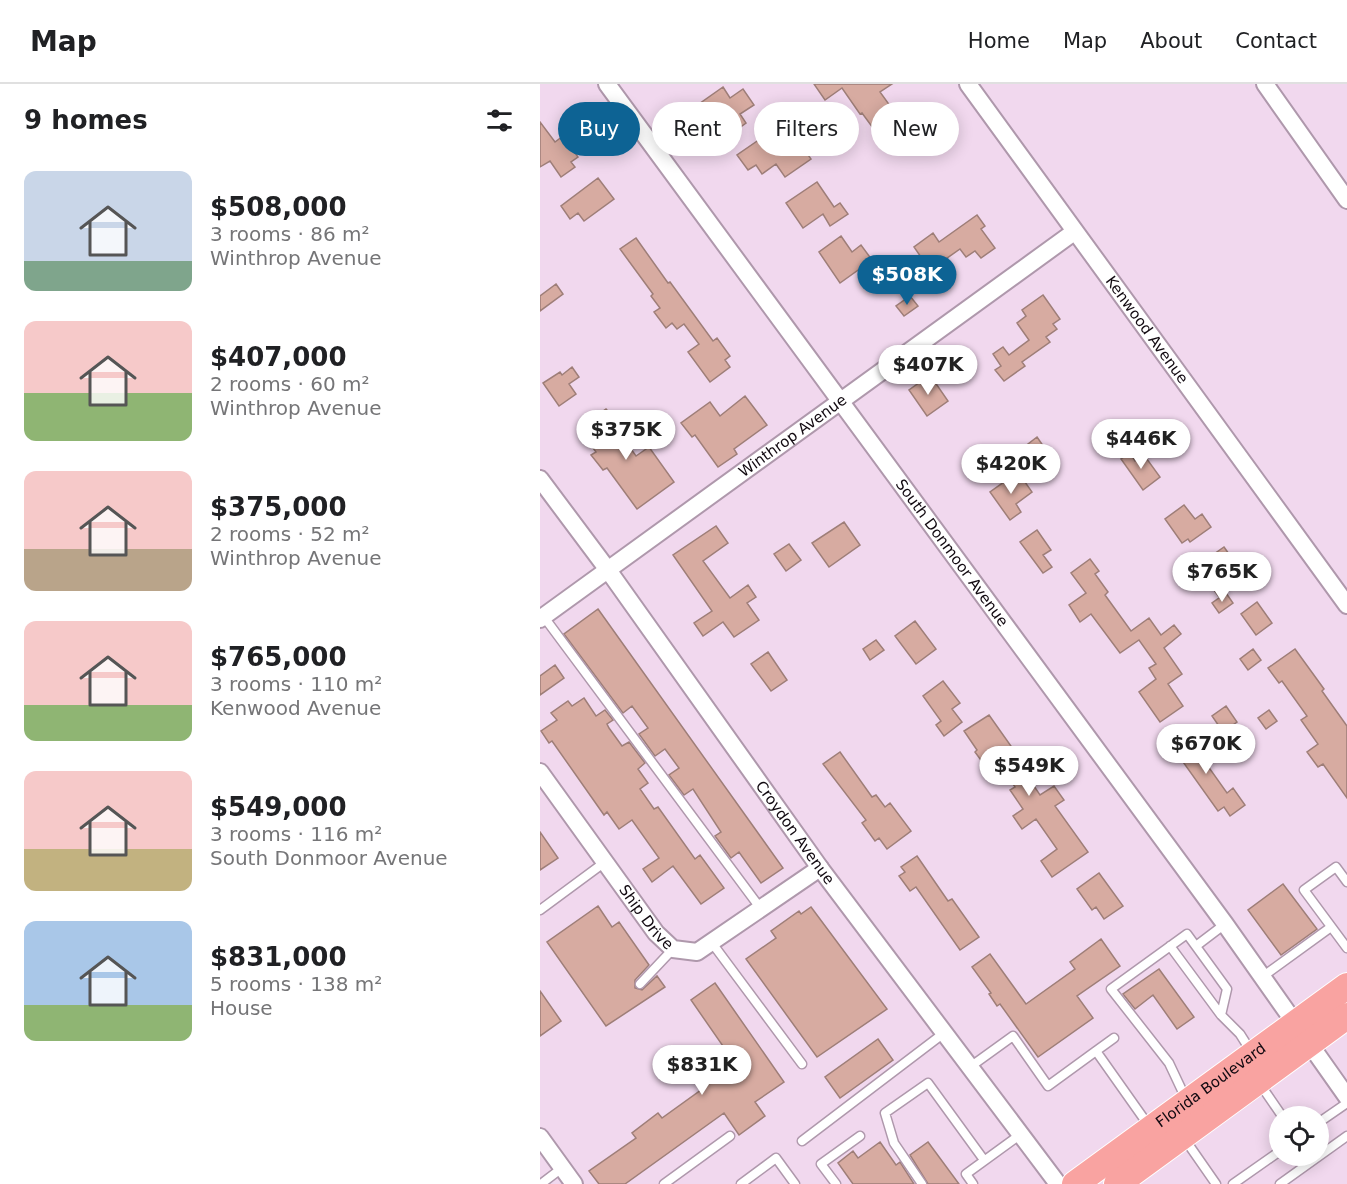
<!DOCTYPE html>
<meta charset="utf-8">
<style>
body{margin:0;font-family:"DejaVu Sans",sans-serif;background:#f6f6f6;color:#202124;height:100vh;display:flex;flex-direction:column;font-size:22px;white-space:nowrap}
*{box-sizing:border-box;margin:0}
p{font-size:20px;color:#757577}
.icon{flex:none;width:33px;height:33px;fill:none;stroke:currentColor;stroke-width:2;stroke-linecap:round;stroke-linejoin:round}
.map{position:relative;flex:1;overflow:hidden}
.drawer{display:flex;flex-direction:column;background:#fff;width:540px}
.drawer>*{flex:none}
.banner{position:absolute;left:18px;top:18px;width:570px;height:54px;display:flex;gap:12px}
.fabs{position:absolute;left:729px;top:1022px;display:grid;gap:12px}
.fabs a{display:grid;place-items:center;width:60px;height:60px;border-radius:50%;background:#fff;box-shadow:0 3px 15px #0003;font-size:30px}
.price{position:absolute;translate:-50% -51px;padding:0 14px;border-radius:21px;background:#fff;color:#222;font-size:20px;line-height:39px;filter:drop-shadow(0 2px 3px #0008)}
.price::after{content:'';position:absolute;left:50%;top:36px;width:18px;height:14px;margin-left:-9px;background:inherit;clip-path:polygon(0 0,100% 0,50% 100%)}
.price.on{background:#0d6394;color:#fff}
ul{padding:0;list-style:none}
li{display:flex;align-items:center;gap:18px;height:150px;padding:0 24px}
li span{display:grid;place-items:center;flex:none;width:168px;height:120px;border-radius:12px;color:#555}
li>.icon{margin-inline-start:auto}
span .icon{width:72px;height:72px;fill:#fffc;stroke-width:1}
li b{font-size:26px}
h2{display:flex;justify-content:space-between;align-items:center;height:72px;padding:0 24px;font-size:26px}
.pill{padding:0 21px;border-radius:27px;background:#fff;box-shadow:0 3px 15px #0003;font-size:21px;line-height:54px}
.pill.on{background:#0d6394;color:#fff}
header{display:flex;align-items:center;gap:36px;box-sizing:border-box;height:84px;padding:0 30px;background:#fff;border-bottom:2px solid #e0e0e0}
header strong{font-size:28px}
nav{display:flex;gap:33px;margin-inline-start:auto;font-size:21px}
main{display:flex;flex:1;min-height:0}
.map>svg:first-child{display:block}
.building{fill:#d7aba1;stroke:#9e7e78;stroke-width:1.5}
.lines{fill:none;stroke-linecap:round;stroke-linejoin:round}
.service-casing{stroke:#af98ac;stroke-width:11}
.minor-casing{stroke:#af98ac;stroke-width:20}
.primary-casing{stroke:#fff;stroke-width:28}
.service{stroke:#fff;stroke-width:8}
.minor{stroke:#fff;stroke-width:16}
.primary{stroke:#f9a3a1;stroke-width:26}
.labels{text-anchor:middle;stroke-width:4.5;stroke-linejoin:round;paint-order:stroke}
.street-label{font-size:15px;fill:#110910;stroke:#ffe5fb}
</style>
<header>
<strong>Map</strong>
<nav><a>Home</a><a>Map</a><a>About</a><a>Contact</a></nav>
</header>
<main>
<section class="drawer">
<h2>9 homes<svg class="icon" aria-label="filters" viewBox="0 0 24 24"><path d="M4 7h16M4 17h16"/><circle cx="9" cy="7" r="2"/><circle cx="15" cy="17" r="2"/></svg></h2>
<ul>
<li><span style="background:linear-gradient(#c9d6e8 75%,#7fa58c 0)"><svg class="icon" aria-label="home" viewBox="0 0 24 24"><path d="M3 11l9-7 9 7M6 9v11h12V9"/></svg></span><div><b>$508,000</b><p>3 rooms · 86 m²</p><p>Winthrop Avenue</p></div></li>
<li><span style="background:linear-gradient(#f6c9c9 60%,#8fb573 0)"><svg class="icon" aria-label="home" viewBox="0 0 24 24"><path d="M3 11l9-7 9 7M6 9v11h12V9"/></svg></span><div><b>$407,000</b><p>2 rooms · 60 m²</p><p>Winthrop Avenue</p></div></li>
<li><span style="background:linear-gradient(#f6c9c9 65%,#b9a48a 0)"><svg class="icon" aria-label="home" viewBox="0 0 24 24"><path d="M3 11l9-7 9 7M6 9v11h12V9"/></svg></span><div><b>$375,000</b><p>2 rooms · 52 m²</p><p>Winthrop Avenue</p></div></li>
<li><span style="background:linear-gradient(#f6c9c9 70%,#8fb573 0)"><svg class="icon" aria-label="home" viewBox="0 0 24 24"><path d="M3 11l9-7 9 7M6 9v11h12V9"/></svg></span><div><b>$765,000</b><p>3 rooms · 110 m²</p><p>Kenwood Avenue</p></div></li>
<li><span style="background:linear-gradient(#f6c9c9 65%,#c2b280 0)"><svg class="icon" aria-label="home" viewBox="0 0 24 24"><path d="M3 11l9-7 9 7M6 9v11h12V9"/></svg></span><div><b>$549,000</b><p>3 rooms · 116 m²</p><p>South Donmoor Avenue</p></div></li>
<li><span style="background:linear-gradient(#a9c7e8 70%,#8fb573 0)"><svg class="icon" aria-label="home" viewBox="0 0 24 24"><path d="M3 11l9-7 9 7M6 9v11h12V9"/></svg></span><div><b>$831,000</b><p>5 rooms · 138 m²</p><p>House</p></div></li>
</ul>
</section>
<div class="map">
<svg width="807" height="1100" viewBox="0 0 807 1100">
<rect width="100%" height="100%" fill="#f1d8ee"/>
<path class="building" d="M274 0H352L340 8 358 33 364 29 386 59 372 69 357 49 344 59 322 29 320 30 302 4 285 16Z
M183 3 190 14 203 5 214 21 200 30 206 39 184 55 159 20Z
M0 38 15 58 23 52 38 73 31 78 35 83 21 93 10 77 0 83Z
M237 52 250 70 262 62 271 75 245 93 236 80 222 90 216 81 208 86 197 71 223 53 227 60Z
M58 94 74 115 44 137 38 129 30 135 21 122Z
M277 98 294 123 300 119 308 130 290 142 283 130 263 144 246 119Z
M437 131 445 142 441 145 455 164 441 174 435 167 426 173 420 165 390 186 374 163 393 149 399 158Z
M301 152 312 168 321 161 332 176 300 199 279 168Z
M96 154 128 199 130 198 173 257 177 254 190 272 185 276 190 283 170 298 148 268 159 260 144 240 137 245 132 239 126 244 114 228 120 224 111 212 113 210 80 165Z
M16 200 23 210 0 227V212Z
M503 211 520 235 513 240 517 245 506 253 510 258 482 278 485 282 464 297 455 286 461 282 453 270 463 263 469 271 489 256 477 239 486 232 482 226Z
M370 212 378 222 364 232 356 222Z
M409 263 419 277 401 290 391 276Z
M32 283 39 293 29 300 36 310 19 322 3 299 20 288 22 291Z
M390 291 408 317 387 332 369 306Z
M205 312 227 341 194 365 197 370 178 383 155 351 152 353 141 339 170 318 180 332Z
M66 325 73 333 70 336 96 372 109 363 134 398 97 425 67 384 63 386 51 371 56 368 44 352 47 350 42 342Z
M497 353 506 366 483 382 475 370Z
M590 369 595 377 604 371 620 393 603 406 581 375Z
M478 388 492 408 476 420 481 428 470 436 450 408Z
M644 421 655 435 662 430 671 443 650 458 648 455 642 459 625 435Z
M304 438 320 461 289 483 272 459Z
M176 442 188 459 163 477 190 514 208 501 216 513 207 519 219 536 194 553 183 538 163 552 154 539 172 527 133 471Z
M497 446 511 466 503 471 512 483 503 489 480 458Z
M249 460 261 476 246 487 234 470Z
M684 463 706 494 679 513 657 482Z
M550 475 559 487 555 490 568 508 565 511 591 547 609 534 621 551 634 541 641 550 624 564 642 590 628 600 643 622 620 638 599 608 616 595 609 584 616 580 599 556 580 569 551 530 540 538 529 521 546 509 531 489Z
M686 509 693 519 679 529 672 519Z
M717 518 732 539 716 551 701 530Z
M58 525 243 784 221 799 199 768 191 774 175 752 181 748 153 705 144 711 129 691 139 684 125 665 115 672 99 650 108 644 92 622 83 629 24 550Z
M375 537 396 565 376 580 355 552Z
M336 556 344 566 330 576 323 565Z
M713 565 721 576 708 586 700 575Z
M755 565 784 605 782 607 807 642V714L783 680 778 683 767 668 778 660 761 636 767 632 742 597 739 599 728 584Z
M228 568 247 596 231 607 211 580Z
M15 581 24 594 0 611V592Z
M403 597 420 619 412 625 422 638 404 652 396 641 401 637 383 612Z
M44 614 56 632 65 626 73 636 67 640 69 644 82 662 89 658 105 679 98 685 108 699 100 705 114 725 118 723 155 775 160 771 184 804 161 820 133 782 112 798 103 785 119 774 92 736 79 745 67 728 64 731 12 657 9 659 1 647 17 636 11 629 28 617 32 622Z
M686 622 697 638 683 648 672 632Z
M729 626 737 637 726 645 718 634Z
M449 631 478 672 475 674 500 711 514 702 524 716 515 722 548 768 512 793 501 777 517 765 496 735 482 745 473 732 483 725 470 706 475 703 473 700 477 697 460 673 446 683 435 668 437 666 424 647Z
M649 648 669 676 665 678 687 709 693 704 705 721 690 732 684 723 678 727 631 661Z
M300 668 332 713 336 711 345 723 350 719 371 747 347 765 339 754 335 757 322 739 326 736 283 680Z
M0 748 18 774 0 786Z
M377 772 408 817 412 815 439 853 420 866 376 803 370 807 359 792 365 788 361 783Z
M559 789 583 822 564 835 556 823 552 826 537 805Z
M743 800 777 845 741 871 708 826Z
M58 822 72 843 79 838 109 881 95 896V904L102 906 117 892 125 903 66 942 7 858Z
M271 823 347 925 277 973 206 875 236 854 231 847 259 827 261 830Z
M561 855 580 882 537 912 553 934 498 973 460 920 457 922 449 910 451 909 432 883 450 870 486 920 535 885 530 878Z
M619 885 654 933 637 945 613 911 595 925 583 910Z
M175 899 244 998 215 1018 225 1032 199 1051 184 1029 85 1100H59L49 1087 96 1054 92 1049 118 1029 122 1034 165 1003 161 997 192 975 151 916Z
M0 907 21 937 0 952Z
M338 955 353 976 300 1014 285 993Z
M340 1058 356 1081 360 1078 374 1100H313L298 1079 313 1067 318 1074Z
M388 1058 419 1100H388L370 1071Z"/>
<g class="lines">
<g class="service-casing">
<path id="service" d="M4 533 221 825
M807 798 796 783 764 806 807 864
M0 826 65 778
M172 859 262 980
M630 862 681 931 700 950 712 969
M656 862 685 840
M722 893 791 843
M100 900 133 865
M556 967 574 954
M430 983 473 952 508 1002 556 967 609 1042
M720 1000 742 1032
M646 1015 629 979 571 905 647 850 687 905 681 931
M778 1039 807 1019
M644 1054 676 1100
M262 1057 404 949
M1 1100 22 1084
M124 1100 190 1052
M201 1100 236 1074 255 1100
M296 1100 281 1080 320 1052
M382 1100 354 1059 345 1029 388 999 444 1076
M433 1100 426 1090 481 1050
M693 1100 740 1067
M740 1100 807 1052"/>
</g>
<g class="minor-casing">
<g id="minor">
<path id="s1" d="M67 0 685 840 807 1013"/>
<path id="s2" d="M428 0 807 521"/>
<path d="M725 0 807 116"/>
<path id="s3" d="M0 395 68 486 280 784 518 1100"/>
<path id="s4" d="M0 535 534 148"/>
<path id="s5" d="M0 688 116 849 133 865 157 868 280 784"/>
<path d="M0 1053 34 1100"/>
</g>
</g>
<g class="primary-casing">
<g id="primary">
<path id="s6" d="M535 1100 807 902"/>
<path d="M577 1100 807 932"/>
</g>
</g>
<use href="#service" class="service"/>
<use href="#minor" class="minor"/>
<use href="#primary" class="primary"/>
</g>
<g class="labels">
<g class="street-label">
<text dy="5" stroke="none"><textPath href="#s2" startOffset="304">Kenwood Avenue</textPath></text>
<text dy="5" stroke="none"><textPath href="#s4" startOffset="312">Winthrop Avenue</textPath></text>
<text dy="5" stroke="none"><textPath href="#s1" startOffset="582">South Donmoor Avenue</textPath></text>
<text dy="5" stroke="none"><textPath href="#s3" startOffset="436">Croydon Avenue</textPath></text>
<text dy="5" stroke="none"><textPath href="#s5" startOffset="180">Ship Drive</textPath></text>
<text dy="5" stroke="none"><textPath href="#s6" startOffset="168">Florida Boulevard</textPath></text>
</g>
</g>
</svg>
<div class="fabs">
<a><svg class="icon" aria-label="locate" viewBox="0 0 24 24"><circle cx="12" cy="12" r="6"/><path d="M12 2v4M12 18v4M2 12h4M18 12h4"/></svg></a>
</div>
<b class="price on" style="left:367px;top:222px">$508K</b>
<b class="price" style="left:388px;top:312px">$407K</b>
<b class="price" style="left:86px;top:377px">$375K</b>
<b class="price" style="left:601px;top:386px">$446K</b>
<b class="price" style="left:471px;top:411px">$420K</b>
<b class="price" style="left:682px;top:519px">$765K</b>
<b class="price" style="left:666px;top:691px">$670K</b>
<b class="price" style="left:489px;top:713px">$549K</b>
<b class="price" style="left:162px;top:1012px">$831K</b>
<div class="banner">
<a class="pill on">Buy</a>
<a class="pill">Rent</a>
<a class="pill">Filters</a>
<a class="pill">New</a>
</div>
</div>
</main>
